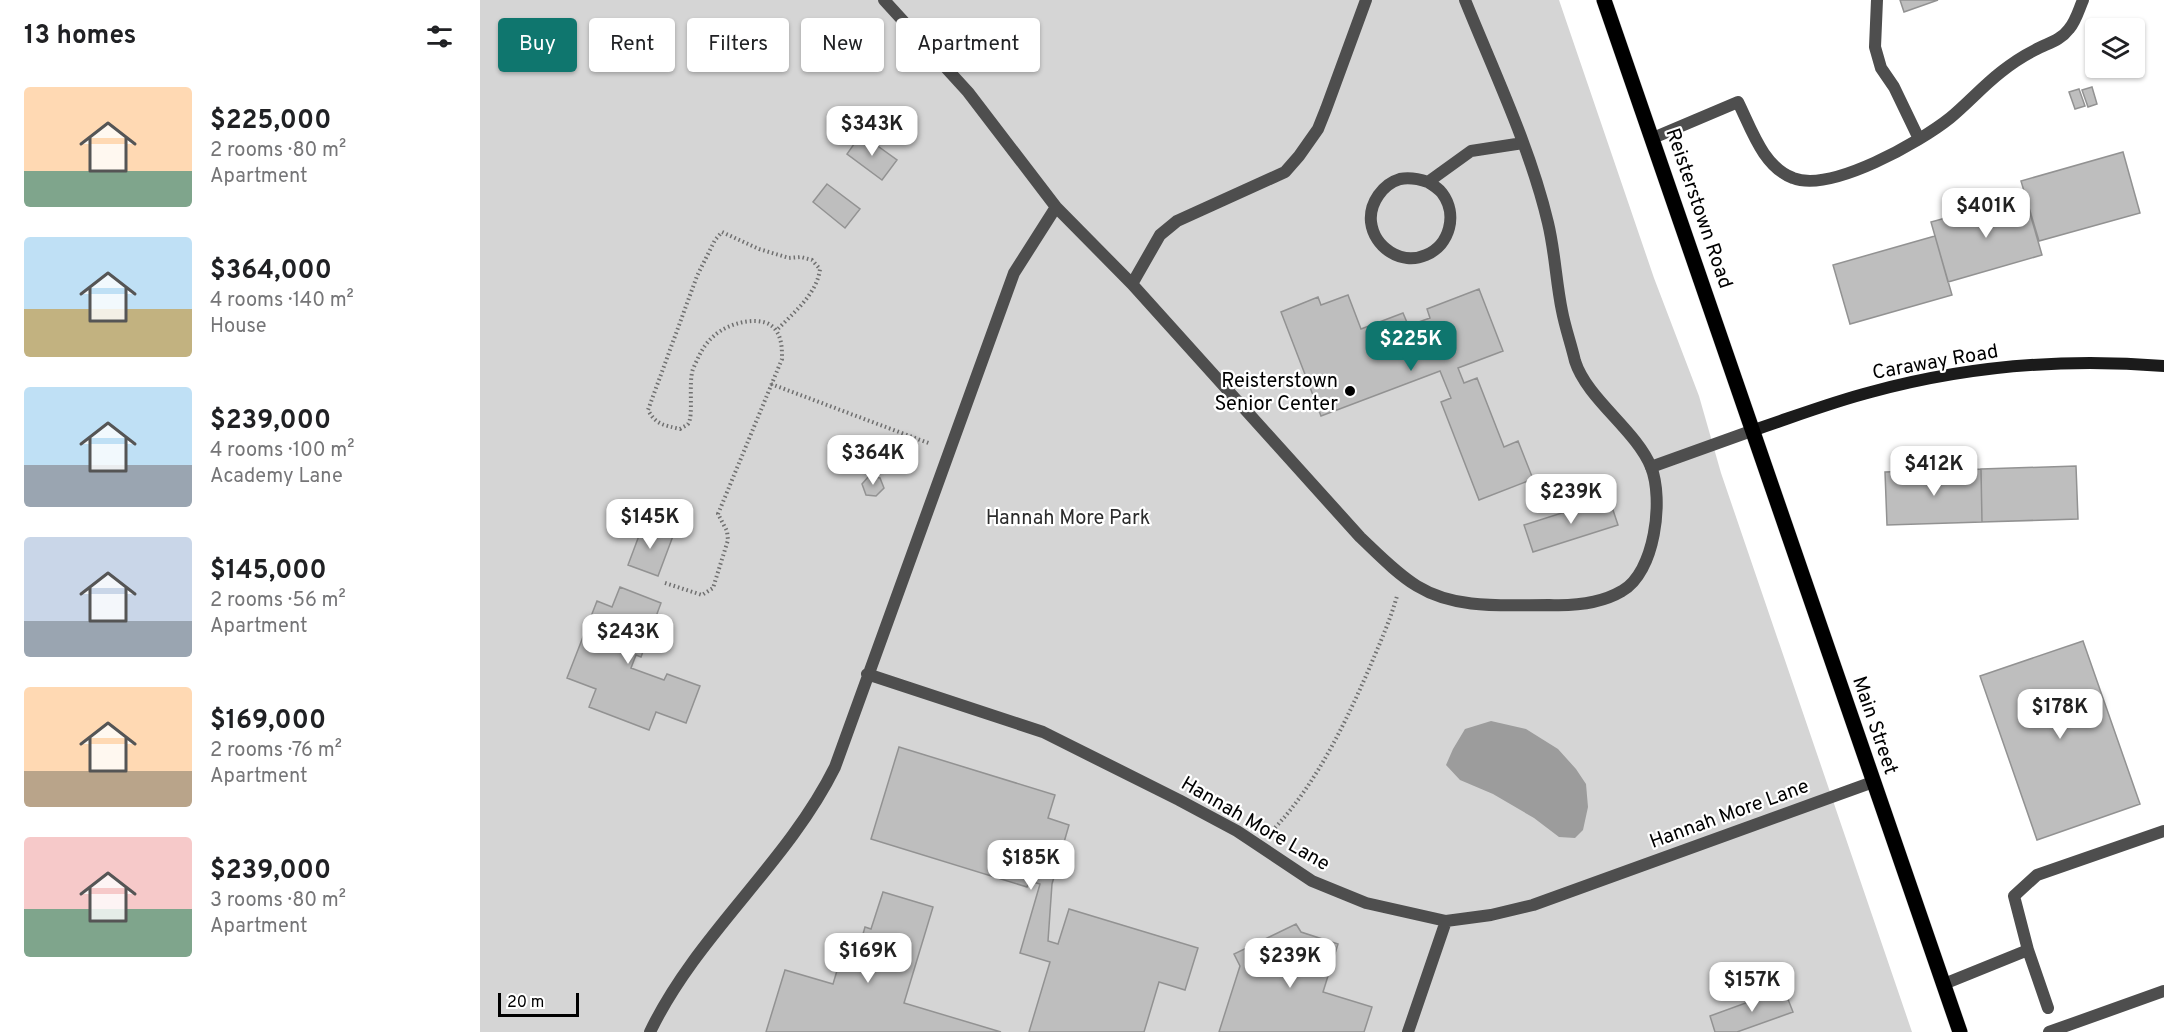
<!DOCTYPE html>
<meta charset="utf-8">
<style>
body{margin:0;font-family:Overpass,sans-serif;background:#f2f2f2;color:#202124;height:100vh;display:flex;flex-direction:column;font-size:22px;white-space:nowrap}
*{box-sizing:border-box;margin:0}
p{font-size:20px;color:#757577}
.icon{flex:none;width:33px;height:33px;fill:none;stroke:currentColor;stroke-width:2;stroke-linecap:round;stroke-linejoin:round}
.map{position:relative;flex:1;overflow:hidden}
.drawer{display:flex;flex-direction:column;background:#fff;width:480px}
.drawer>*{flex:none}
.top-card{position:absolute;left:18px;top:18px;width:570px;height:54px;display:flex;gap:12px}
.fabs{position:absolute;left:1605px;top:18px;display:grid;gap:12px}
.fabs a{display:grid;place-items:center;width:60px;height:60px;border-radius:6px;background:#fff;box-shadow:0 2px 4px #0004;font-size:30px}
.scale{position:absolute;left:18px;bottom:15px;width:81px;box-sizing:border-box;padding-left:6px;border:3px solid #000;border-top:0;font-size:16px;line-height:21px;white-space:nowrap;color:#000;-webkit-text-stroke:4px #fff;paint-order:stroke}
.price{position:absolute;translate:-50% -51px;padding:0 14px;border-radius:12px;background:#fff;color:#222;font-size:20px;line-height:39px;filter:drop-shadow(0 2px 3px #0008)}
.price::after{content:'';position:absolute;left:50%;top:36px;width:18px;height:14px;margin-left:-9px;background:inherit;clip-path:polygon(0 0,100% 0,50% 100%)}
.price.on{background:#0f766e;color:#fff}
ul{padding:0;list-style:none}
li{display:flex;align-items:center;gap:18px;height:150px;padding:0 24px}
li span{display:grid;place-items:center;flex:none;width:168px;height:120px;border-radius:6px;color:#555}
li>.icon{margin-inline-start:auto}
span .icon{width:72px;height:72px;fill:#fffc;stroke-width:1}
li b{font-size:26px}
h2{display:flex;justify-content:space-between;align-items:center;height:72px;padding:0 24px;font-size:26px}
.tag{padding:0 21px;border-radius:6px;background:#fff;box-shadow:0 2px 4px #0004;font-size:21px;line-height:54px}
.tag.on{background:#0f766e;color:#fff}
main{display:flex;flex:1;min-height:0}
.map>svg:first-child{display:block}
.green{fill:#d5d5d5}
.water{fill:#9c9c9c}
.building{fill:#bebebe;stroke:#929292;stroke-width:1.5}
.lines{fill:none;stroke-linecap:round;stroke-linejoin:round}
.primary-casing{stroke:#dbdbdb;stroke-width:16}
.path{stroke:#707070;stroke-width:4;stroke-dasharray:1.5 3;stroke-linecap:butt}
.lane{stroke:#4e4e4e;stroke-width:12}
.street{stroke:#4e4e4e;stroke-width:12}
.secondary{stroke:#1b1b1b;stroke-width:12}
.primary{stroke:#000;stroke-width:15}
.poi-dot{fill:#000;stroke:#fff;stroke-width:2}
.labels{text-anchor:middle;stroke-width:4.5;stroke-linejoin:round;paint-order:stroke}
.street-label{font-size:20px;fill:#000;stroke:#fff}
.poi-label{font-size:20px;fill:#000;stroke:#fff;text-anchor:end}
.park-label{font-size:20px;fill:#2c2c2c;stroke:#fff}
</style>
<main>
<section class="drawer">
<h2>13 homes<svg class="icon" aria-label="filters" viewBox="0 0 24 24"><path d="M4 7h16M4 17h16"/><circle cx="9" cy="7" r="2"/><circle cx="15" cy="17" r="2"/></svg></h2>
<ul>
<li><span style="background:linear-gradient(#ffd9b3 70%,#7fa58c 0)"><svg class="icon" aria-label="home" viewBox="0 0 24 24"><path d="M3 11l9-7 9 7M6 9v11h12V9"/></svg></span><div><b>$225,000</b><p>2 rooms · 80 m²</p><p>Apartment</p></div></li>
<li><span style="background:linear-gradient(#bfe0f5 60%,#c2b280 0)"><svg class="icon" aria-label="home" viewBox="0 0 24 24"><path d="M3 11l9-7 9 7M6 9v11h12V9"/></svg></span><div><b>$364,000</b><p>4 rooms · 140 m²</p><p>House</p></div></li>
<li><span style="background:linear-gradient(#bfe0f5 65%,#9aa5b1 0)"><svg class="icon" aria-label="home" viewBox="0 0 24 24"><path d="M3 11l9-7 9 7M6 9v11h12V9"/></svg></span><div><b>$239,000</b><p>4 rooms · 100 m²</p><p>Academy Lane</p></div></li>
<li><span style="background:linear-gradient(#c9d6e8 70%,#9aa5b1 0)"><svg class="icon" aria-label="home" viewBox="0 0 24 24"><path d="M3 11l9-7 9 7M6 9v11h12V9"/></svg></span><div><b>$145,000</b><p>2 rooms · 56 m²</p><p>Apartment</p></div></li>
<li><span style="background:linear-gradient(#ffd9b3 70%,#b9a48a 0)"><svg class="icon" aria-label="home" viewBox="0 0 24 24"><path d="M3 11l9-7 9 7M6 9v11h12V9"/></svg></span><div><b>$169,000</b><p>2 rooms · 76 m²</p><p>Apartment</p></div></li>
<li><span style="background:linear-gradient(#f6c9c9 60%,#7fa58c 0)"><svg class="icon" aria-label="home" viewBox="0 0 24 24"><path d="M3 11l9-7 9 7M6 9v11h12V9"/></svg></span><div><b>$239,000</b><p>3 rooms · 80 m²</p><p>Apartment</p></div></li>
</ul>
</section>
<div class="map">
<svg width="1684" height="1032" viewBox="0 0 1684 1032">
<rect width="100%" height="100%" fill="#fff"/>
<path class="green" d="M0 0H1079L1174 278 1219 396 1241 473 1432 1032H0Z"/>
<path class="water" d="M1011 721 1046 729 1078 749 1096 769 1106 784 1108 807 1103 830 1095 838 1079 837 1054 818 1013 794 980 780 966 765 973 749 985 729Z"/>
<path class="building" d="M1420 0H1458L1424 12Z
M1612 87 1617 104 1608 107 1602 90Z
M1599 89 1605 106 1595 109 1589 92Z
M381 134 417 160 402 180 367 154Z
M1643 152 1660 213 1559 241 1541 181Z
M347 184 380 209 365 228 333 202Z
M1545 196 1562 255 1468 282 1451 222Z
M1455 236 1472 295 1370 324 1353 265Z
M999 289 1023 351 978 368 984 383 997 378 1024 447 1038 441 1053 479 999 500 961 402 971 398 960 371 841 416 801 312 838 297 841 305 868 295 881 329 923 313 934 339 941 336 936 323 950 318 947 309Z
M1596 466 1598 519 1502 522 1501 469Z
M1501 469 1502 522 1407 525 1405 472Z
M389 476 400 478 404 488 396 496 386 495 382 484Z
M1129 498 1138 525 1053 552 1044 525Z
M163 525 193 536 178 576 148 565Z
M140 587 181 603 161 657 156 655 151 668 184 680 187 674 220 686 206 723 176 712 169 730 109 707 116 689 87 678 117 601 132 607Z
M1603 641 1660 804 1557 840 1500 676Z
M419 747 575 795 568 818 589 825 572 884 568 941 578 944 589 909 718 948 705 990 679 982 664 1032H549L570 962 540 953 560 884 549 881 547 887 391 839Z
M403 892 453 907 424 1003 521 1032H286L305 970 353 984 362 954 388 962 391 951 379 948 385 927 391 929Z
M816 924 821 932 858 944 843 992 892 1007 884 1032H739L760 966 754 954Z
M1304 989 1313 1012 1257 1032H1235L1230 1016Z"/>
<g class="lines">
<g class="primary-casing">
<path id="primary" d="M1124 0 1480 1032"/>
</g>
<path class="path" d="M291 384 451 444
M185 583 222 595 233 588 248 540 247 531 238 514 302 359C302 350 302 340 297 332 286 312 248 323 235 335 223 345 219 356 213 369 208 383 214 416 208 424 206 426 203 427 200 429 184 425 176 425 168 410L217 276 235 240 242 232 279 249 309 258 321 257 332 260 340 269C337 294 313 313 297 330
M792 831C835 786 864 726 889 669 899 645 910 621 917 596"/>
<path class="lane" d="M404 0 488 92 576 207 652 284 880 537C898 554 916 573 937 586 976 610 1025 605 1069 605 1093 606 1120 604 1142 591 1175 573 1184 499 1171 467 1156 430 1107 399 1095 361 1091 344 1085 327 1082 311 1076 282 1075 252 1068 223 1050 147 1014 72 985 0
M1397 0 1395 47 1401 68 1414 87 1439 139
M1173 138 1258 102C1271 128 1283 167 1313 178 1351 193 1440 142 1470 118 1488 103 1503 86 1521 72 1531 64 1543 56 1555 50 1568 43 1580 41 1589 29 1596 21 1599 9 1603 0
M948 182C953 185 959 189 962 193 978 214 970 245 946 255 921 266 894 247 891 222 889 203 903 184 920 179 930 177 939 179 948 182L991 151 1043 143
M652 284 680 235 697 221 805 172 819 156 838 129 846 109 886 0
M387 674 563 732 699 800 757 831 832 881 886 903 966 921 1011 915 1053 905 1393 782
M1548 950 1568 1008
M1464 984 1548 950 1534 896 1557 875 1684 831
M170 1032C217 934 307 864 355 767L534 273 576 207
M928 1032 966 921"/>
<path class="street" d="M1171 467 1274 430
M1569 1032 1684 991"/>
<path class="secondary" d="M1274 430C1313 417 1352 402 1391 392 1486 366 1586 358 1684 366"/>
<use href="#primary" class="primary"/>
</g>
<circle class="poi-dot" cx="870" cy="391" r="6"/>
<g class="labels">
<g class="street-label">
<text transform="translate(1220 208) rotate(71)" y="7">Reisterstown Road</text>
<text transform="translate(1455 361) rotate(-10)" y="7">Caraway Road</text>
<text transform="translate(1396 725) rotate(71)" y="7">Main Street</text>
<text transform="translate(1249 813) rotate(-20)" y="7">Hannah More Lane</text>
<text transform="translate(776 823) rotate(30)" y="7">Hannah More Lane</text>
</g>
<g class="poi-label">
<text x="858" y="387">Reisterstown<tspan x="858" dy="23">Senior Center</tspan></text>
</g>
<g class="park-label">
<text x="588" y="524">Hannah More Park</text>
</g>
</g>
</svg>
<div class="fabs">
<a><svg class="icon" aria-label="layers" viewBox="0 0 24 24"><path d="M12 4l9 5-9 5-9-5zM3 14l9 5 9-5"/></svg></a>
</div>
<div class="scale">20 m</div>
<b class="price" style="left:392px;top:157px">$343K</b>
<b class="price" style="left:1506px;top:239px">$401K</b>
<b class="price on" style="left:931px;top:372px">$225K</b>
<b class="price" style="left:393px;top:486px">$364K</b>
<b class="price" style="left:1454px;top:497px">$412K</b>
<b class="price" style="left:1091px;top:525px">$239K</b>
<b class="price" style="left:170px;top:550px">$145K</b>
<b class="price" style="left:148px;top:665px">$243K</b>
<b class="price" style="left:1580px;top:740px">$178K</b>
<b class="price" style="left:551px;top:891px">$185K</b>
<b class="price" style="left:388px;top:984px">$169K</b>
<b class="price" style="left:810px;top:989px">$239K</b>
<b class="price" style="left:1272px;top:1013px">$157K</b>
<div class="top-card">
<a class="tag on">Buy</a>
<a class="tag">Rent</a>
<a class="tag">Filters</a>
<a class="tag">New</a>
<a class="tag">Apartment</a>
</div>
</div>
</main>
